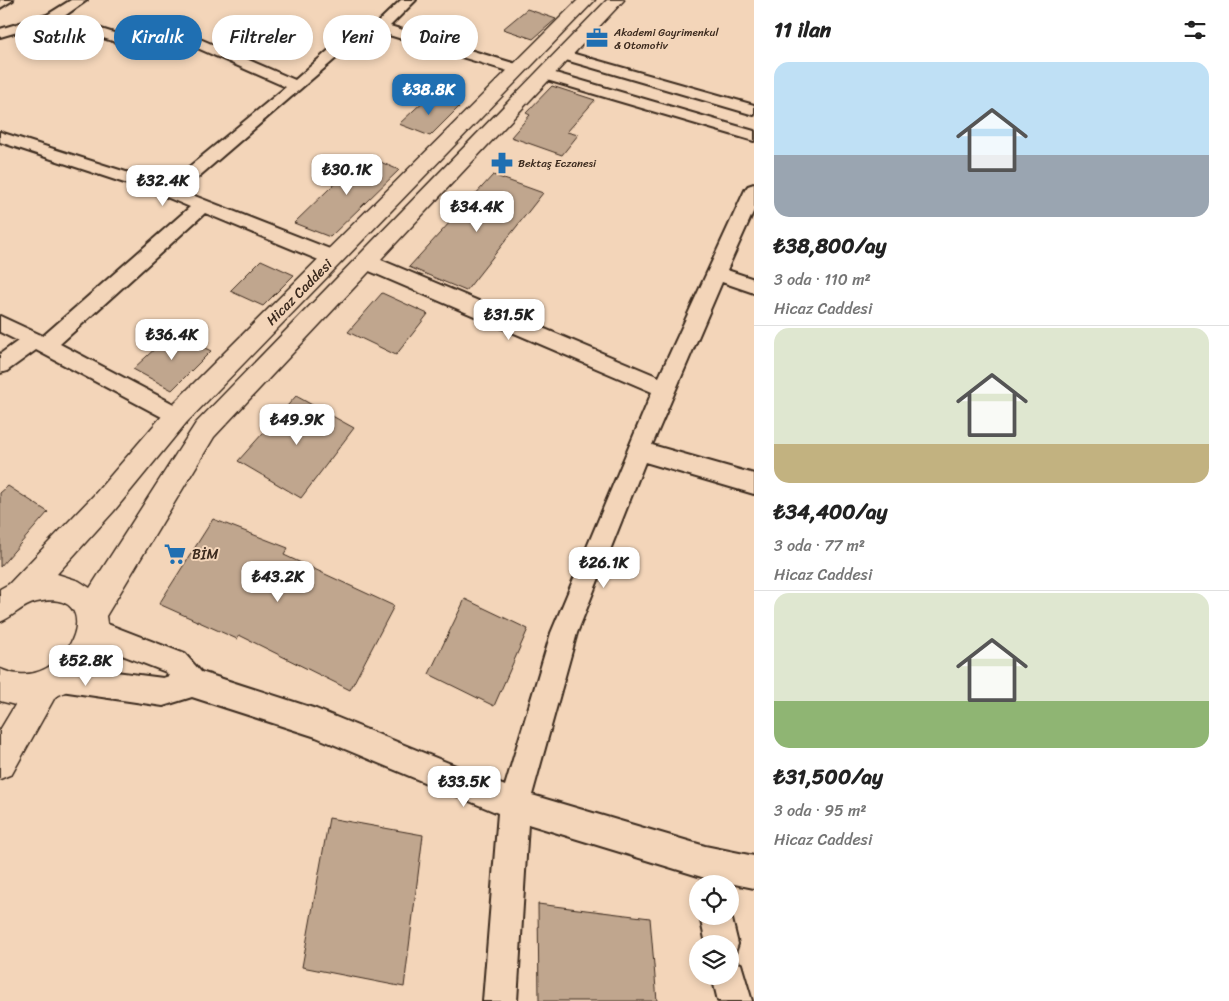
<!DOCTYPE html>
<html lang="tr">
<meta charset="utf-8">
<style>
body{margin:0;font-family:Sriracha,sans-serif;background:#f2f2f2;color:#222;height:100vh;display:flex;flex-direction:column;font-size:19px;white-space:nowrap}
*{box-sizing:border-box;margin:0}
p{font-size:16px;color:#767676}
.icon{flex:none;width:28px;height:28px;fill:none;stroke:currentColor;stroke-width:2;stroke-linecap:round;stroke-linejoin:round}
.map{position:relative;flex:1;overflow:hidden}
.sheet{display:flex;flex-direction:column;background:#fff;width:475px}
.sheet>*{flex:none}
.hud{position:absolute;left:15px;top:15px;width:475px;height:45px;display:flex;gap:10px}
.controls{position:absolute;left:689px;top:875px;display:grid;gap:10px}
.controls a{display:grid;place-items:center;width:50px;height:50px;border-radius:50%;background:#fff;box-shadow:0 2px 8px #0003;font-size:25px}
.price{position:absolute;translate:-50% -42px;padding:0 11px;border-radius:10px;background:#fff;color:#222;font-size:16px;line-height:32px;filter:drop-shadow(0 1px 2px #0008)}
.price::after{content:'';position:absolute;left:50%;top:30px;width:15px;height:11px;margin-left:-8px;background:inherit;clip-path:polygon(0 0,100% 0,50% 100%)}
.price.selected{background:#1f6fb2;color:#fff}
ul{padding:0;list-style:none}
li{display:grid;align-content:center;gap:10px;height:265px;padding:0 20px}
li+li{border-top:1px solid #e0e0e0}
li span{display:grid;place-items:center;height:155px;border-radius:15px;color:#555}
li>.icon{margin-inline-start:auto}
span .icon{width:90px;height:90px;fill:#fffc;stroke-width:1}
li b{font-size:21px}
h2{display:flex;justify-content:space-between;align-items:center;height:60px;padding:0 20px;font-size:21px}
.tag{padding:0 18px;border-radius:22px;background:#fff;box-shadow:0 2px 8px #0003;font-size:18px;line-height:45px}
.tag.selected{background:#1f6fb2;color:#fff}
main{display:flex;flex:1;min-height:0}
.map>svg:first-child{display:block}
.building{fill:#c0a68e;stroke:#3b2a1e}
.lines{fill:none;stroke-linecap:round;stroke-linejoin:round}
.minor-casing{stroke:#3b2a1e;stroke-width:4}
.major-casing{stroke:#3b2a1e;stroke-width:3}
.minor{fill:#f3d5b9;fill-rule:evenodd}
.major{fill:#f3d5b9;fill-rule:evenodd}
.labels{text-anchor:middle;stroke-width:4;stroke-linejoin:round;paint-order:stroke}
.far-poi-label{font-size:11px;fill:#3b2a1e;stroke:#f3d5b9;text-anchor:start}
.street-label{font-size:14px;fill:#3b2a1e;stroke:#f3d5b9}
.poi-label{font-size:14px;fill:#3b2a1e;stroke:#f3d5b9;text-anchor:start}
</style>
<main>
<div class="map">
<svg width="754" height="1001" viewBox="0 0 754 1001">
<rect width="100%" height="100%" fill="#f3d5b9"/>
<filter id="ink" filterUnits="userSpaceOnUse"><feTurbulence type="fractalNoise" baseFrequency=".02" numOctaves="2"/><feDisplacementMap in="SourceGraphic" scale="10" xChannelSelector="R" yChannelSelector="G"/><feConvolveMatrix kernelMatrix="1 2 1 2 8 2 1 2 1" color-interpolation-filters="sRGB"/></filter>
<g filter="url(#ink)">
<path class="building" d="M527 9 556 19 533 39 503 29Z
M552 86 595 100 567 132 578 135 562 155 511 137 530 115 526 113Z
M428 97 459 107 430 136 399 124Z
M364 155 399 170 330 237 294 223Z
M493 175 543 193 466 291 409 267Z
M261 260 294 275 263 306 230 291Z
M382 293 428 314 396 355 348 332Z
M173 332 211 351 172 390 133 369Z
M296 396 354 428 301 498 238 461Z
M8 486 48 512 0 567V493Z
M213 519 288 548 284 555 394 606 350 690 239 635 237 639 159 604Z
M465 599 528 629 494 706 429 674Z
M329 818 423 835 404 987 302 967Z
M538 904 650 918 657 1001H539Z"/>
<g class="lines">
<g class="minor-casing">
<path id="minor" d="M0 0H13L0 8Z
M71 0H87L63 17 136 40 193 36 295 80 346 35 361 27 376 24 401 0H416L390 26 523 66 526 69 518 74 379 32 370 34 356 41 182 191 340 253 342 258 340 263 333 264 326 263 205 213 60 344 185 410 188 416 185 422 177 425 36 350 7 371 0 373V354L18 341 0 332V316L43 336 190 207 164 196 0 142V132L167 185 286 87 186 43 135 48 52 22 0 37V29L47 15Z
M564 51 754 105V115L559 58 557 55 559 52Z
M545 70 754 131V141L540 78 537 75Z
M754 184V210L727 270 754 279V293L722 282 652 445 754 474V494L645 462 577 633 532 795 705 846 754 856V888L705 878 528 824 517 1001H483L498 813 316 737 192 697 163 706 61 691 51 688 47 678 51 668 61 665 163 678 169 676 166 672 83 640 79 631 83 622 92 618 185 654 201 672 316 709 505 786 551 633 652 392 360 267 358 262 360 257 367 256 374 257 659 377 745 190 748 186Z
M730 911 738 944 734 956 730 957V944H706L700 916H730Z
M730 960 741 964 752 1001H718L712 976H730Z"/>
</g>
<g class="major-casing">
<path id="major" d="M578 0H595L186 423 114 511 57 574 79 581 90 588 196 423 607 0H624L214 437 106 616 108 630 97 659 85 676 69 690 55 697 12 774 0 779V730L15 705 0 701V669C6 671 12 674 19 674 72 680 107 587 37 602 22 605 13 617 0 622V589L9 584 94 495 168 409Z"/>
</g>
<use href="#minor" class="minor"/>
<use href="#major" class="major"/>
</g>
</g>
<defs>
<g id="office-bare" transform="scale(1.725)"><path d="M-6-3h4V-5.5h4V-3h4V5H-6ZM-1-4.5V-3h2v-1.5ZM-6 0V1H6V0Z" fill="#1f6fb2" stroke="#f3d5b9" stroke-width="2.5" paint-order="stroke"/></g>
<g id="pharmacy-bare" transform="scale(1.725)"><path d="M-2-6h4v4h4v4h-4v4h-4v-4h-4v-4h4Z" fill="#1f6fb2" stroke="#f3d5b9" stroke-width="2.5" paint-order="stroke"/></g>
<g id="supermarket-bare" transform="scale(1.725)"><path d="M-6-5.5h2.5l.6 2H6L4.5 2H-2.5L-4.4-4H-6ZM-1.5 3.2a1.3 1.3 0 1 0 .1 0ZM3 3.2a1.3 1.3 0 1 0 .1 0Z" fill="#1f6fb2" stroke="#f3d5b9" stroke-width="2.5" paint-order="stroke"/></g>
</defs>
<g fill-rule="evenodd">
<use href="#office-bare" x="597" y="38"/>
<use href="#pharmacy-bare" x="502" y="163"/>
<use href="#supermarket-bare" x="175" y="554"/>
</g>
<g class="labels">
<g class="far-poi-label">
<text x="614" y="36">Akademi Gayrimenkul<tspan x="614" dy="13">&amp; Otomotiv</tspan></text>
<text x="518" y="167">Bektaş Eczanesi</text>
</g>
<g class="street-label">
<text transform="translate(299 292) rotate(-45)" y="5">Hicaz Caddesi</text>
</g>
<g class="poi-label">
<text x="192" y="559">BİM</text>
</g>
</g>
</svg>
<div class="controls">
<a><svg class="icon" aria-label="locate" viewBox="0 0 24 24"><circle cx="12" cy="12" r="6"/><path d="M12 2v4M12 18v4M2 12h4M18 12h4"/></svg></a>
<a><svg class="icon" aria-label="layers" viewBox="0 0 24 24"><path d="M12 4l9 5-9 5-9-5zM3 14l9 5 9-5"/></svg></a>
</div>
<b class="price selected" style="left:429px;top:116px">₺38.8K</b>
<b class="price" style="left:347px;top:196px">₺30.1K</b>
<b class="price" style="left:163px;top:207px">₺32.4K</b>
<b class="price" style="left:477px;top:233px">₺34.4K</b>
<b class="price" style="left:509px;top:341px">₺31.5K</b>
<b class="price" style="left:172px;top:361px">₺36.4K</b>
<b class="price" style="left:297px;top:446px">₺49.9K</b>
<b class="price" style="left:604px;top:589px">₺26.1K</b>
<b class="price" style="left:278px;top:603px">₺43.2K</b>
<b class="price" style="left:86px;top:687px">₺52.8K</b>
<b class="price" style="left:464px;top:808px">₺33.5K</b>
<div class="hud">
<a class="tag">Satılık</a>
<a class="tag selected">Kiralık</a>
<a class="tag">Filtreler</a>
<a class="tag">Yeni</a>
<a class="tag">Daire</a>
</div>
</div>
<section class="sheet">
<h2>11 ilan<svg class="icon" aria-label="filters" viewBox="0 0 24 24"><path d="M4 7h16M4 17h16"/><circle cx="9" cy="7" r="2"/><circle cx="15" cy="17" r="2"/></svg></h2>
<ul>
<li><span style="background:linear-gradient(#bfe0f5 60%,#9aa5b1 0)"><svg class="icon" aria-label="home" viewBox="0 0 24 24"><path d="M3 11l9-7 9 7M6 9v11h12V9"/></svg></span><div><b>₺38,800/ay</b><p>3 oda · 110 m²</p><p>Hicaz Caddesi</p></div></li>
<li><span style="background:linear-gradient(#dfe7d0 75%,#c2b280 0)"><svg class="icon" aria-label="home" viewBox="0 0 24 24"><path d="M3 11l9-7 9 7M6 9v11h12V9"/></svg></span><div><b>₺34,400/ay</b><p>3 oda · 77 m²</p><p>Hicaz Caddesi</p></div></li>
<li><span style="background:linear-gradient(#dfe7d0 70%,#8fb573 0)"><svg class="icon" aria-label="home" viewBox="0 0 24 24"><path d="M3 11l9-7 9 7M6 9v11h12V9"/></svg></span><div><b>₺31,500/ay</b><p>3 oda · 95 m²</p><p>Hicaz Caddesi</p></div></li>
</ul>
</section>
</main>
